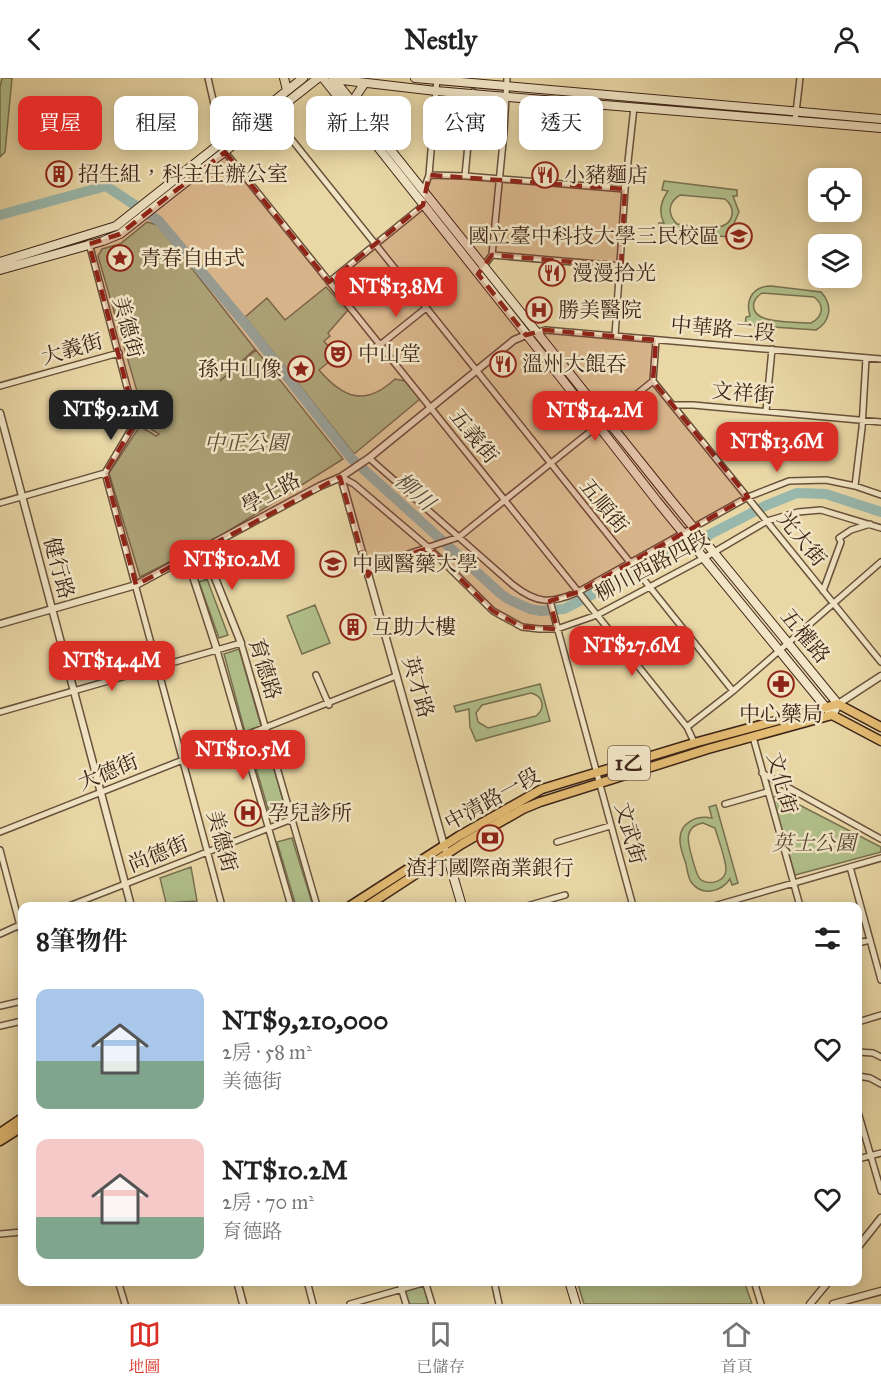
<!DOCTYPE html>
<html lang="zh-TW">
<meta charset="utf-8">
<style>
body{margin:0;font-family:"IM FELL Great Primer","Noto Serif TC",serif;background:#f6f6f6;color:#222;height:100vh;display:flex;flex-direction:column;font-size:22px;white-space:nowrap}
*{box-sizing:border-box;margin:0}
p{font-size:20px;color:#767676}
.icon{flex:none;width:33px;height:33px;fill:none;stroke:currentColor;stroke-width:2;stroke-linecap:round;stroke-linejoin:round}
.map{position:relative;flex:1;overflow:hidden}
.side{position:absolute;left:18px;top:824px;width:844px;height:384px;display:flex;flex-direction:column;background:#fff;border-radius:12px;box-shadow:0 3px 15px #0003}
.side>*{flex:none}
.top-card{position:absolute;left:18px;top:18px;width:846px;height:54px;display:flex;gap:12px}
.tools{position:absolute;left:808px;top:90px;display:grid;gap:12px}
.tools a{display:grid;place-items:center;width:54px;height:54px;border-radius:12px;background:#fff;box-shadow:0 3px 15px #0003;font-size:30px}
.price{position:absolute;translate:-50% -51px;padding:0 14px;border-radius:12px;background:#d93025;color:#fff;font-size:20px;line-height:39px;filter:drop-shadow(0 2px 3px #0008)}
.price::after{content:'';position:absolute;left:50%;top:36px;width:18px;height:14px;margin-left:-9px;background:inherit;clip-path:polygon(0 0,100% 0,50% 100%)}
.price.active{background:#222;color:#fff}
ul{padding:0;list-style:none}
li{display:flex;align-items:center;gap:18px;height:150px;padding:0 18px}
li span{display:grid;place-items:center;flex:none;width:168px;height:120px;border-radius:12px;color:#555}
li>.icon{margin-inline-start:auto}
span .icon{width:72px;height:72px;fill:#fffc;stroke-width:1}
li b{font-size:26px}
h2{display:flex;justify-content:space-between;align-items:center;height:72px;padding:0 18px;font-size:26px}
.tag{padding:0 21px;border-radius:12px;background:#fff;box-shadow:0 3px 15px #0003;font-size:21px;line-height:54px}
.tag.active{background:#d93025;color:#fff}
header{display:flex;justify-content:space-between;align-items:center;height:78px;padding:0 18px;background:#fff;font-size:27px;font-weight:700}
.dock{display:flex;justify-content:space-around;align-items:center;height:84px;border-top:2px solid #e0e0e0;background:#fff;font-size:16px;color:#767676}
.dock a{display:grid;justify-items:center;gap:3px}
.dock .active{color:#d93025}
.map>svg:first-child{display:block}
.green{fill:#b1bf8a;stroke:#787252;stroke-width:1.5;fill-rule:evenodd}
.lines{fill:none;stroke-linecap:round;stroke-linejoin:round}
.river{stroke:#99b8ad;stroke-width:10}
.minor-casing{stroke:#69523c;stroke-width:8}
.tertiary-casing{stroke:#69523c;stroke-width:9}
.secondary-casing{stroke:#3e2519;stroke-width:10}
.primary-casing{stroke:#3e2519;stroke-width:11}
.minor{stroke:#f1e5c5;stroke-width:5}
.tertiary{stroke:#f1e5c5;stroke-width:6}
.secondary{stroke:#f1e5c5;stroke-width:8}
.primary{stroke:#e4bc73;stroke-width:8}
.marked{fill:#8f2418;fill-opacity:0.2;stroke:#8f2418;stroke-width:4.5;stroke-dasharray:12 8;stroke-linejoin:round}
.labels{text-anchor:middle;stroke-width:5;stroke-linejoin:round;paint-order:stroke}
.shield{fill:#f1e5c5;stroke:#745f4d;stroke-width:1.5}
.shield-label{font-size:20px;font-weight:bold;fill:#3e2519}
.poi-label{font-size:21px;fill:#3e2519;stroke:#f1e5c5;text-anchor:start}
.street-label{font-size:21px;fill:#3e2519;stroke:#f1e5c5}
.park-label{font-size:21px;font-style:italic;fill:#5b4c35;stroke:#f1e5c5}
.water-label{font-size:22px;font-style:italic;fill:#554a3e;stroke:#f1e5c5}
</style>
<header><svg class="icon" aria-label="back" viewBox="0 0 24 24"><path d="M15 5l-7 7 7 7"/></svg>Nestly<svg class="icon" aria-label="person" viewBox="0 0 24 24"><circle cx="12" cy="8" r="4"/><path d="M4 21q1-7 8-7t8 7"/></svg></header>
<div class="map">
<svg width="881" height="1226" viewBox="0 0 881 1226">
<rect width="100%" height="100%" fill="#e9d7a6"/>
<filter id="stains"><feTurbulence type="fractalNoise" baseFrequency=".00333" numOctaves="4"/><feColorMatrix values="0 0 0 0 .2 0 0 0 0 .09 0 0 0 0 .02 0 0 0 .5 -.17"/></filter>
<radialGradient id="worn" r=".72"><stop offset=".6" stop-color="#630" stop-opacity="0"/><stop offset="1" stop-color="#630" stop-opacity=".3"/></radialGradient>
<path class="green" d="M2 0H12L5 74 0 79V9Z
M664 103 737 112V118H733L739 134 732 150 738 152V160L659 152V145H664C658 134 661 123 668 113L662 112ZM680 117 725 121C730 125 733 130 732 137 728 158 692 147 677 146 667 136 668 124 680 117Z
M147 144 158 147 255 271 220 303 256 272 343 381 222 457 140 499 109 395 140 348 156 358 159 356 141 345 143 334 98 178 102 171 120 166Z
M771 208 821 214C833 227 831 243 816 252L745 247 746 239 750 238C745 222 753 208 771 208ZM762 215 814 219C825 227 823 239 811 245 798 244 757 246 754 231 752 224 756 219 762 215Z
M326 209 348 232 328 255 330 258 324 263 336 278 319 292C343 320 365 329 395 301L405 303 420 321 354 376 245 239 267 220 285 242Z
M207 501 228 557 219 560 199 504Z
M315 527 330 565 302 576 287 538Z
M239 571 261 648 245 654 224 576Z
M540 606 550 643 476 663 470 649 469 631 456 634 454 628ZM531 615C543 618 546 630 536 638L488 650 478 644 476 635 482 627Z
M264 657 285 729 269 734 248 663Z
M780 717 881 769V774L795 797 772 720Z
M716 727 738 805 732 807 730 801C721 814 702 819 691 804 688 799 687 792 686 786 684 779 680 771 680 763 679 745 696 737 712 740L709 729ZM703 745 715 750C718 761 726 781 726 792 725 804 709 808 700 801 696 796 695 789 693 783 689 768 681 749 703 745Z
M292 760 313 828H296L277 764Z
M191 789 197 823 166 825 160 800Z
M577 1203H744L752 1226H584Z
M424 1206 430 1226H408L404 1212Z"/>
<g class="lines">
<path class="river" d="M0 137 106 108 159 143 247 248 351 380 501 516 508 521 530 531 541 533 564 531 765 428 797 415 826 416 881 434"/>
<g class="minor-casing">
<path id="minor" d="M208 0 225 74 687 649 695 666
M272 37 733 613
M795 43 800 0
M429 97 465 98 625 111
M465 98 473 14
M423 114 429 97 437 0
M89 165 136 343 105 395 222 828
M492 177 621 188
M482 190 492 177 504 54 507 0
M329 204 419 131 423 127V123
M526 257 545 252 881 281
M615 258 625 111 634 29
M380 267 426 230
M653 303 881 584
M0 308 119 275
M674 327H693L881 344
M766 333 772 271
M369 380 513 507C537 526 551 526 578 514L748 419 789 403 826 402 855 408 881 417
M341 399 354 406 429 470 493 533 522 549 539 551H557L597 537 704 480 767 443 798 434 821 432 881 450
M855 408 862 350 866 280
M0 425 105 395
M368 498 375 487 459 459 653 303 656 262
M823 513 841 464 839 460 851 452 870 446
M550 523 633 828
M217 572 291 828
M316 597 329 627
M0 634 241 565 317 828
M687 649 733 613 881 484
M753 659 800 828
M762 695 881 761
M725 726 767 714
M0 754 396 598
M557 764 610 748
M0 772 22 855
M850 789 881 902
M69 828 292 741
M527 828 565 817
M714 828 881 780
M0 856 22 846
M858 865 870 862
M0 928 22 923
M858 944 881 937
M0 948 22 943
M858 974 873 975 881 979
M858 998 870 1000 881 1006
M858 1034 881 1113
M858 1081 881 1075
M0 1156 22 1154
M118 1203 125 1226
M307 1203 313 1226
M399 1203 406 1226
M425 1203 432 1226
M494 1203 499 1226
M754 1203 761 1226
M350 1226 430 1203"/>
</g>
<g class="tertiary-casing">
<path id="tertiary" d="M0 335 131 828
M341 399 445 771
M203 470 241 565
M187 480 217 572
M0 546 136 507 320 408 341 399 369 380 514 262 526 257
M838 626 881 598
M858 1169 881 1140
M237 1203 243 1226
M810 1226 829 1203
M833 1226 881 1213"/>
</g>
<g class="secondary-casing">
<path id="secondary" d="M284 0 287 12
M323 0 561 300 657 423 832 637 838 626 671 422 333 0
M415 0 881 41
M333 1 436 13 881 50
M356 29V18L364 6
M0 184 116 148 303 0
M0 192 103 163 120 156 318 0
M447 777 462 828
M569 1203 576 1226"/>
</g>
<g class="primary-casing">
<path id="primary" d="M350 828 459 758 542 711 694 665 838 626 881 649
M367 828 462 766 523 731 540 724 708 671 832 637 881 663
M0 1055 22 1040
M0 1063 22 1049"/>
</g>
<use href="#minor" class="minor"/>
<use href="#tertiary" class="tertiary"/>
<use href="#secondary" class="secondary"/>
<use href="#primary" class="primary"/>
</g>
<path class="marked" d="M225 74 329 204 423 127 429 97 625 111 621 188 492 177 478 196 526 257 545 252 656 262 653 303 748 419 578 514 550 523 557 551 522 549 493 533 429 470 375 487 368 498 340 399 136 507 105 395 136 343 89 166 120 156Z"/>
<defs>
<g id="building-ring" transform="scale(1.35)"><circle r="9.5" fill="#f1e5c5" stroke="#8f2418" stroke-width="1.5"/><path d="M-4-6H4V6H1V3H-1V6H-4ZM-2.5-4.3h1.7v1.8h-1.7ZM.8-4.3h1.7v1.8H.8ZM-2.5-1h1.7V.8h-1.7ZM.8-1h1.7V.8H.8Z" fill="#8f2418"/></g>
<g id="restaurant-ring" transform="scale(1.35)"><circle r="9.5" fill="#f1e5c5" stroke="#8f2418" stroke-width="1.5"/><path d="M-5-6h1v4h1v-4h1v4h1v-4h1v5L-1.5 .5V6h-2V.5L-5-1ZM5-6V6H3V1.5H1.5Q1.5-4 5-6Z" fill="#8f2418"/></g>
<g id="university-ring" transform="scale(1.35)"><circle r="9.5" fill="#f1e5c5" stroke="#8f2418" stroke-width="1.5"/><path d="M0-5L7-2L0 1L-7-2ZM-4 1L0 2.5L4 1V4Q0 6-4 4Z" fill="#8f2418"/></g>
<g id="sight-ring" transform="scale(1.35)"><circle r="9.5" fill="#f1e5c5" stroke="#8f2418" stroke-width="1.5"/><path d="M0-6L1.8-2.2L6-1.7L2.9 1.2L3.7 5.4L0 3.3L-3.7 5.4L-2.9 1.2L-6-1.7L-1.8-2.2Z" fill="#8f2418"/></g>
<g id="hospital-ring" transform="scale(1.35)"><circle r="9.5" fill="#f1e5c5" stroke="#8f2418" stroke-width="1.5"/><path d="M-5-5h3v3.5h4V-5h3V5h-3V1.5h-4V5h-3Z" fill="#8f2418"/></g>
<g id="theatre-ring" transform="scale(1.35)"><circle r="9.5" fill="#f1e5c5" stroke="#8f2418" stroke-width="1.5"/><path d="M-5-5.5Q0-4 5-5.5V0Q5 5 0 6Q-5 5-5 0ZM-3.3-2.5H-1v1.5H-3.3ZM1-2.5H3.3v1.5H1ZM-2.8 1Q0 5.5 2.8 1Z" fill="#8f2418"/></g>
<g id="pharmacy-ring" transform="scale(1.35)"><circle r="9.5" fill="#f1e5c5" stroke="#8f2418" stroke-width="1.5"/><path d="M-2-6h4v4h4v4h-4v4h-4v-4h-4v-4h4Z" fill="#8f2418"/></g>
<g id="bank-ring" transform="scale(1.35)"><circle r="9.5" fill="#f1e5c5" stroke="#8f2418" stroke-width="1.5"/><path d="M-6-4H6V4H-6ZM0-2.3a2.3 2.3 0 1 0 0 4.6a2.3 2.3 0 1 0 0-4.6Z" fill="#8f2418"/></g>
</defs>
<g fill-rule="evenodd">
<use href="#building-ring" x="59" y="96"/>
<use href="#restaurant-ring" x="545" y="97"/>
<use href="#university-ring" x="739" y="158"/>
<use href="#sight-ring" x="120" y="180"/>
<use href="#restaurant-ring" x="552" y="195"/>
<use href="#hospital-ring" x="539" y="232"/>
<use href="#theatre-ring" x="338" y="276"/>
<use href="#restaurant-ring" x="503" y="286"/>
<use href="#sight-ring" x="301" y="291"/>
<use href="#university-ring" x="333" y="486"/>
<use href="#building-ring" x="353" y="549"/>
<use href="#pharmacy-ring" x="781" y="606"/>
<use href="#hospital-ring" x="248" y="735"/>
<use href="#bank-ring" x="490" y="760"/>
</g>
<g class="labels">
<rect class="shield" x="608" y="668" width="42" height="34" rx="4.5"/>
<g class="shield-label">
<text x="629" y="692">1乙</text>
</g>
<g class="poi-label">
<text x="78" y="103">招生組，科主任辦公室</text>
<text x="564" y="104">小豬麵店</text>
<text x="720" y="165" text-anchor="end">國立臺中科技大學三民校區</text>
<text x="140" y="187">青春自由式</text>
<text x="572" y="202">漫漫拾光</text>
<text x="558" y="239">勝美醫院</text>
<text x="358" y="283">中山堂</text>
<text x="522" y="293">溫州大餛吞</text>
<text x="282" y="298" text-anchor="end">孫中山像</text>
<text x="352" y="493">中國醫藥大學</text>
<text x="372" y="556">互助大樓</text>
<text x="781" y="643" text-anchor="middle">中心藥局</text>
<text x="268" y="742">孕兒診所</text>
<text x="490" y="797" text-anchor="middle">渣打國際商業銀行</text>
</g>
<g class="street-label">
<text transform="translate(128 249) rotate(75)" y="7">美德街</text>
<text transform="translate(723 251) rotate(5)" y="7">中華路二段</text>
<text transform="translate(72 271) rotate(-16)" y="7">大義街</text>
<text transform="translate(743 315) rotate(5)" y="7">文祥街</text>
<text transform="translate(474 358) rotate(51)" y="7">五義街</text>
<text transform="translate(271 415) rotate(-28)" y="7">學士路</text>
<text transform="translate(604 428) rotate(51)" y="7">五順街</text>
<text transform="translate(802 461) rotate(51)" y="7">光大街</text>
<text transform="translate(652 488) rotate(-28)" y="7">柳川西路四段</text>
<text transform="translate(59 490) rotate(75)" y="7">健行路</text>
<text transform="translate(805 558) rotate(50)" y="7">五權路</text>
<text transform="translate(265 591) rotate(73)" y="7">育德路</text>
<text transform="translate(418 609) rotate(74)" y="7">英才路</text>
<text transform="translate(108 694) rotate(-22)" y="7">大德街</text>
<text transform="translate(782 705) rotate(75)" y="7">文化街</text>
<text transform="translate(492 721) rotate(-29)" y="7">中清路一段</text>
<text transform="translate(630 755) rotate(75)" y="7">文武街</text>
<text transform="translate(222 763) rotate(75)" y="7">美德街</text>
<text transform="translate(158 776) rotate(-22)" y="7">尚德街</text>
</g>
<g class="park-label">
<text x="246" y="372">中正公園</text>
<text x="814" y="772">英士公園</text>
</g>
<g class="water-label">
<text transform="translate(415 413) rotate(42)" y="8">柳川</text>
</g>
</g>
<rect width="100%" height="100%" filter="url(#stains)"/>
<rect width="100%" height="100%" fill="url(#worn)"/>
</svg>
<div class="tools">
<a><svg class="icon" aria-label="locate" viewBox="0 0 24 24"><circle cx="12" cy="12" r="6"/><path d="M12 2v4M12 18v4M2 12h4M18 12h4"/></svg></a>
<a><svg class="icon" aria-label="layers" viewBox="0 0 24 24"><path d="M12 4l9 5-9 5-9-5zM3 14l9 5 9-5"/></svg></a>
</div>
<b class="price" style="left:396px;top:240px">NT$13.8M</b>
<b class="price active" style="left:111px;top:363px">NT$9.21M</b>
<b class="price" style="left:595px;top:364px">NT$14.2M</b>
<b class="price" style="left:777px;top:395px">NT$13.6M</b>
<b class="price" style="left:232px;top:513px">NT$10.2M</b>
<b class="price" style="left:632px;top:599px">NT$27.6M</b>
<b class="price" style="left:112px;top:614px">NT$14.4M</b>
<b class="price" style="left:243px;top:703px">NT$10.5M</b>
<div class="top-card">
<a class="tag active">買屋</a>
<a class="tag">租屋</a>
<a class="tag">篩選</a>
<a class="tag">新上架</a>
<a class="tag">公寓</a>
<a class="tag">透天</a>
</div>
<section class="side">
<h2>8筆物件<svg class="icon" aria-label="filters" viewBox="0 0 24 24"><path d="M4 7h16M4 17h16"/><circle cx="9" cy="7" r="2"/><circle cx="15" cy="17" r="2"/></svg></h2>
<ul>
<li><span style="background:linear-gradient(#a9c7e8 60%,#7fa58c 0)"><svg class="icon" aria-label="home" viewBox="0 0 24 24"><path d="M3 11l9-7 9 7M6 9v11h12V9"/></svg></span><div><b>NT$9,210,000</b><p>2房 · 58 m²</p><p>美德街</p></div><svg class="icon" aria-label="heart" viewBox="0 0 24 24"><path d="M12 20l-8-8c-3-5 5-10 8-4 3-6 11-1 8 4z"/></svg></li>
<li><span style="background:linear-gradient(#f6c9c9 65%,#7fa58c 0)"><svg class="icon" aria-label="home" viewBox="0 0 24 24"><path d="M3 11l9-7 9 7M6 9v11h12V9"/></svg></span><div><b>NT$10.2M</b><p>2房 · 70 m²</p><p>育德路</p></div><svg class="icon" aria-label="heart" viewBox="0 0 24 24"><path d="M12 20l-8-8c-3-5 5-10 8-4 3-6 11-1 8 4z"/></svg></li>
</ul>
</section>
</div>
<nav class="dock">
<a class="active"><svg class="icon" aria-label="map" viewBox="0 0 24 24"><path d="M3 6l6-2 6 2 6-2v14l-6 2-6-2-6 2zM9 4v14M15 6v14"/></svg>地圖</a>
<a><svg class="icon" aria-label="saved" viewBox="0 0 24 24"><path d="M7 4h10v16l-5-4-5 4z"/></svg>已儲存</a>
<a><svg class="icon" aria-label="home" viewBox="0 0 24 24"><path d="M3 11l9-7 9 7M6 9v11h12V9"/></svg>首頁</a>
</nav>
